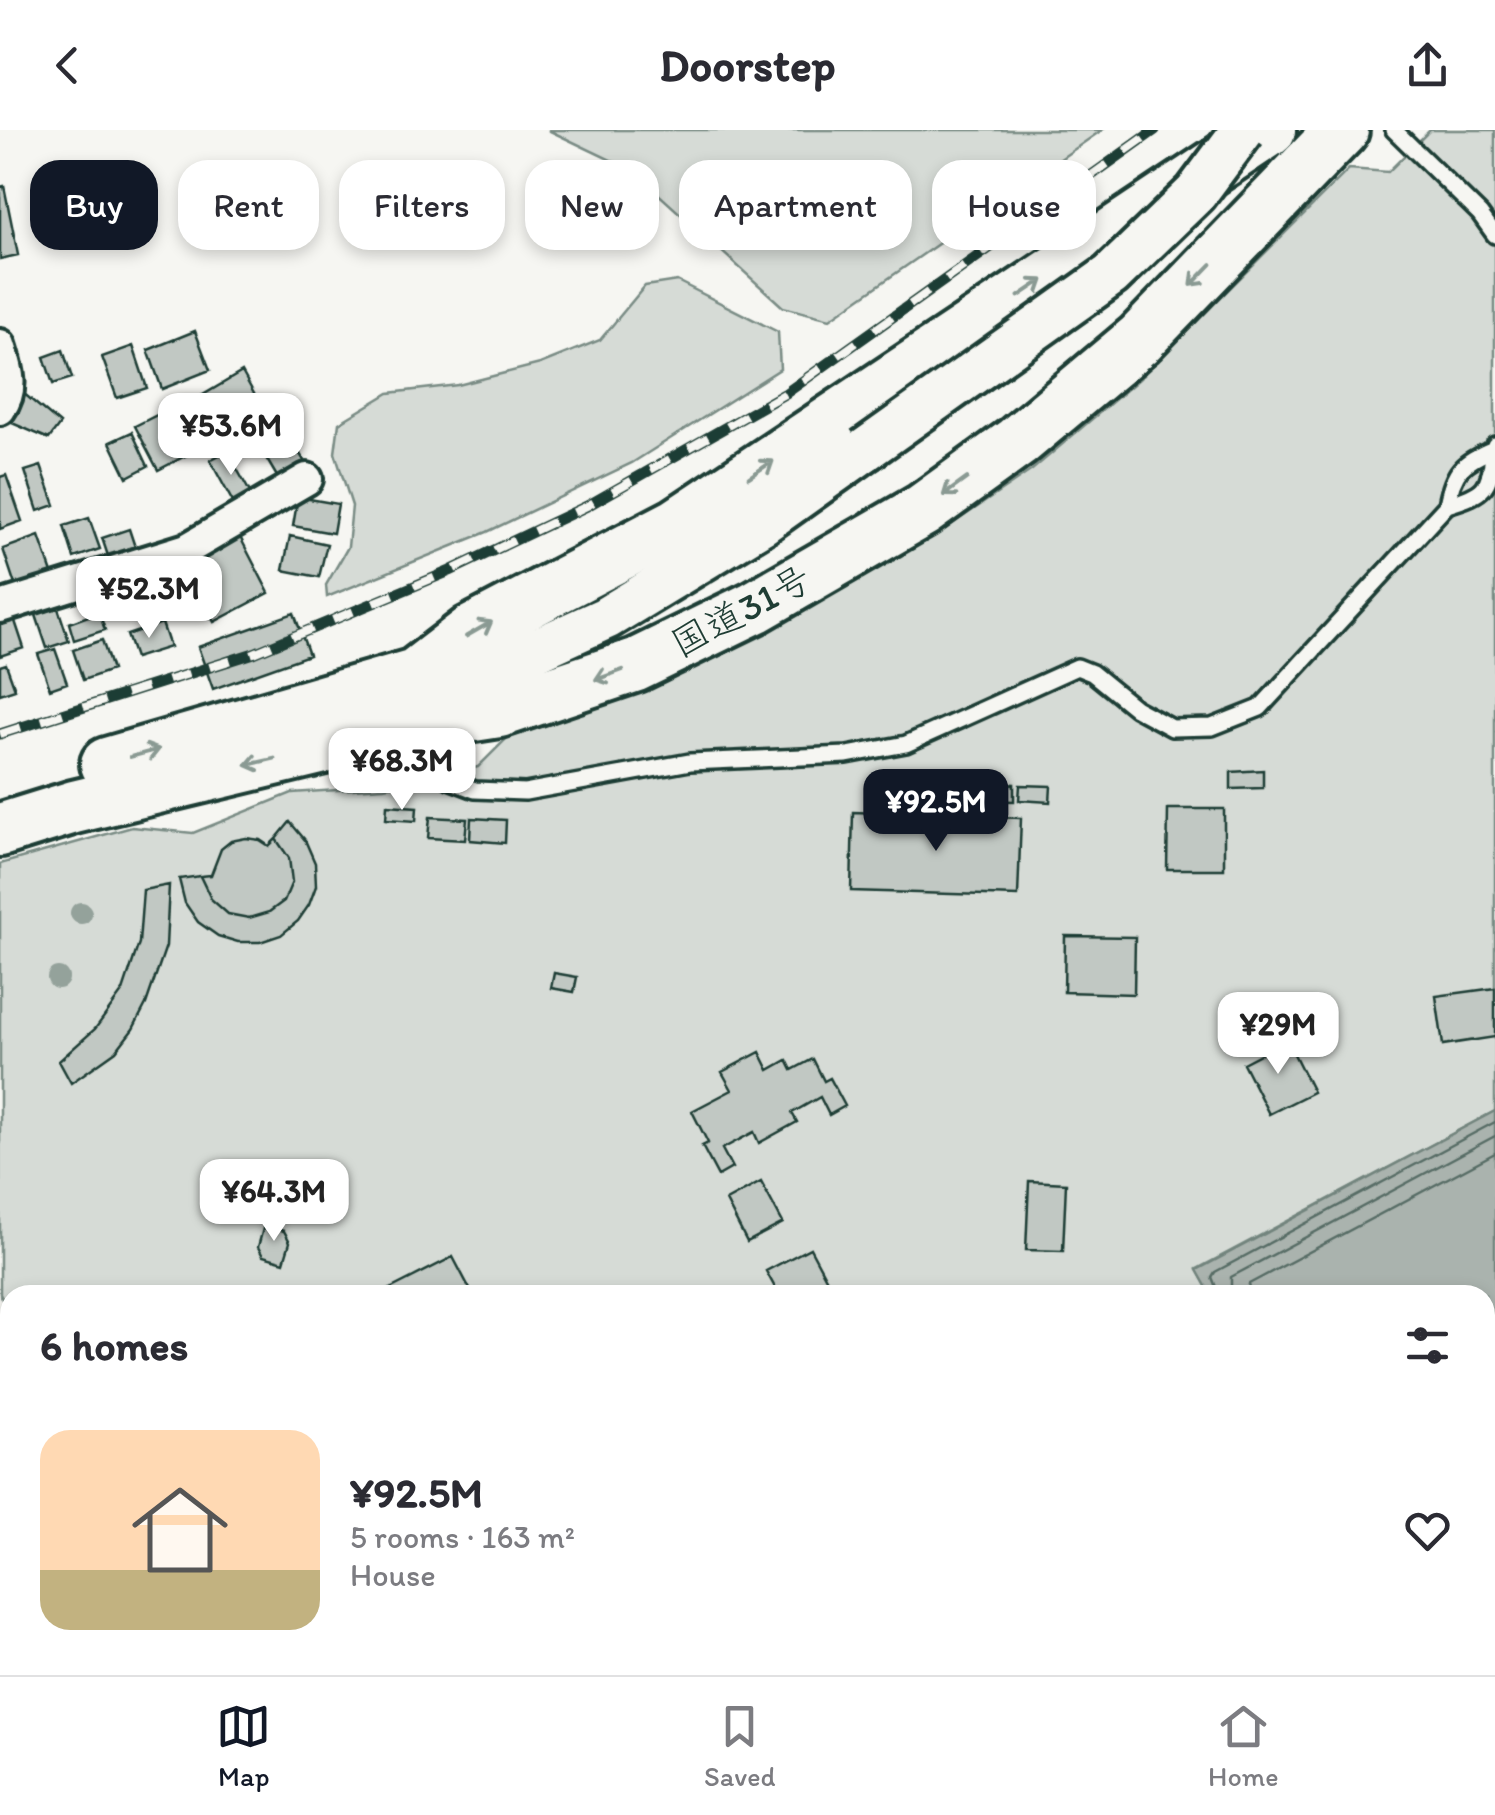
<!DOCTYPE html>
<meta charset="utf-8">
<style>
body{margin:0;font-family:Itim,"Klee One",sans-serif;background:#f2f2f3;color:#2b2b33;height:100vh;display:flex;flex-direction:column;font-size:38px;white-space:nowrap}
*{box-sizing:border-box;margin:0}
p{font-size:32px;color:#7c7c81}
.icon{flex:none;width:55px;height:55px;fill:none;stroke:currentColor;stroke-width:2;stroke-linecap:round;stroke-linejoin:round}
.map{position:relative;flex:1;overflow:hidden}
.drawer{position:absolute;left:0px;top:1155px;width:1495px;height:390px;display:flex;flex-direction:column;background:#fff;border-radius:30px 30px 0 0;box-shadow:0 5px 15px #0003}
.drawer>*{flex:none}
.top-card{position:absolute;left:30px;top:30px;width:1435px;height:90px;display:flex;gap:20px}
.price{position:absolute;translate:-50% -85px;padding:0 22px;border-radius:20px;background:#fff;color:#222;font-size:32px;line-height:65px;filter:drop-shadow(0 2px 5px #0008)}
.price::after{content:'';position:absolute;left:50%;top:60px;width:30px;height:22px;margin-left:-15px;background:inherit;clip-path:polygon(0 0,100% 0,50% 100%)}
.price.current{background:#111827;color:#fff}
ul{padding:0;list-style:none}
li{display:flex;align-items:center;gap:30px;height:250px;padding:0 40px}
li+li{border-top:2px solid #e1e1e2}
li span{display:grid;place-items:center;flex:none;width:280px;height:200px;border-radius:30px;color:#555}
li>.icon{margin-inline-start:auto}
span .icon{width:120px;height:120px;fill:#fffc;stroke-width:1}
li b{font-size:42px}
h2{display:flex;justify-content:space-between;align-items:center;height:120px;padding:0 40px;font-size:42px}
.chip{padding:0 35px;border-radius:30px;background:#fff;box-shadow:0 5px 15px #0003;font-size:35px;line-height:90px}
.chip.current{background:#111827;color:#fff}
header{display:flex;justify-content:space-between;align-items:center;height:130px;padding:0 40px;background:#fff;font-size:45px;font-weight:700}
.tabs{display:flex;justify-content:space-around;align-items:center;height:140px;border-top:2px solid #e1e1e2;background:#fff;font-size:28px;color:#7c7c81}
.tabs a{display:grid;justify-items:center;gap:5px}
.tabs .current{color:#111827}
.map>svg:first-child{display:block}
.built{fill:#e6e8e4}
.green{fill:#d6dbd6;stroke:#7a8c85;stroke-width:2.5}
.water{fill:#aab3ae;stroke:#72847d;stroke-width:2.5}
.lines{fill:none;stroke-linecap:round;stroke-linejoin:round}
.shore{stroke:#576c65;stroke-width:2.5}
.building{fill:#c1c8c3;stroke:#1f3d34;stroke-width:2.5}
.lane-casing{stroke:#1f3d34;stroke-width:22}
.street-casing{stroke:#1f3d34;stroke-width:38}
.secondary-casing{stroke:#1f3d34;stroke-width:50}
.highway-casing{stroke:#1f3d34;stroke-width:60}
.lane{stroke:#f6f6f2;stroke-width:15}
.street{stroke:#f6f6f2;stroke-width:30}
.secondary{stroke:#f6f6f2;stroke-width:42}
.highway{stroke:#f6f6f2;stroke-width:52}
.rail-casing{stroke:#1f3d34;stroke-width:11}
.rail{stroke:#f6f6f2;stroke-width:8;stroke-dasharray:22;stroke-linecap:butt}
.secondary-bridge-casing{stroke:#1f3d34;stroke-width:50;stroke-linecap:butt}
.secondary-bridge{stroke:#f6f6f2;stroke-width:42}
.tree{fill:#94a29b}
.oneway{stroke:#8a9a93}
.labels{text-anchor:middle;stroke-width:9;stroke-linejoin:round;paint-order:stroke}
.street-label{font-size:38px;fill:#1f3d34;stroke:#f6f6f2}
</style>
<header><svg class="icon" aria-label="back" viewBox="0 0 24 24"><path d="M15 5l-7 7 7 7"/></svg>Doorstep<svg class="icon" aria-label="share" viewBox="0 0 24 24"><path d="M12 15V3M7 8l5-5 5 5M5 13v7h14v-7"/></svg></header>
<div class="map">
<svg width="1495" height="1545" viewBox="0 0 1495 1545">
<rect width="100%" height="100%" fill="#f6f6f2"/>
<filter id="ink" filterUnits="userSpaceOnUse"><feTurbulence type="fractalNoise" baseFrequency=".01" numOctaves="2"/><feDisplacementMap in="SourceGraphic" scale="20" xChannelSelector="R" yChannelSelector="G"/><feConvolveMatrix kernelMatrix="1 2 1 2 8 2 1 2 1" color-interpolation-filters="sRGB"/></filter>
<g filter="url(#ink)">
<path class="built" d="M0 1244 10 1262V1535H155L156 1538 144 1545H0Z"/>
<path class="green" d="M548 0H1102L830 189 783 177 632 40Z
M1430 0H1495V981L1197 1139 1211 1165H10V1183L0 1164V734L132 697 193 703 292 663 384 657 478 637 510 605 650 555 769 500 936 405 1032 340 1139 249 1349 39 1388 42Z
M677 151 778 202 780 239 632 333 487 402 327 467 326 455 348 417 352 376 335 323 339 293 389 263 458 255 540 234 600 210 645 156Z
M192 1535H446L427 1545H197Z"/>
<path class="water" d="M1495 981V1545H427L446 1535H1485V1165H1211L1197 1140Z"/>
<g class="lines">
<path class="shore" d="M1219 1165 1212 1147 1215 1142 1495 992
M1231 1165V1147L1495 1006
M1246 1165 1249 1154 1495 1023"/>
</g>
<path class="building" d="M4 56 18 125 0 129V57Z
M195 201 210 240 162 259 148 220Z
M133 216 147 258 117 268 102 227Z
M63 220 72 248 53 254 44 227Z
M242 242 262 278 213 306 193 271Z
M22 262 60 294 49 309 12 293Z
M189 273 213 314 201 321 177 279Z
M165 281 187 325 158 340 135 296Z
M280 290 306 334 279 350 253 306Z
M132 302 148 336 127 347 110 312Z
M227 321 252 366 235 376 210 330Z
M41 336 55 375 38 381 25 341Z
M6 345 22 391 0 399V347Z
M298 367 338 374 333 403 293 396Z
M89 388 100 419 74 428 64 396Z
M129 399 138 426 111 435 102 408Z
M39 406 53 446 16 458 3 419Z
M290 406 327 414 319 447 283 440Z
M240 407 269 463 214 492 184 437Z
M142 447 152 477 113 489 104 460Z
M58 478 69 511 47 518 36 485Z
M99 482 105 500 74 510 69 493Z
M294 483 309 525 213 559 198 517Z
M14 488 24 518 0 526V493Z
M162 493 170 517 135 528 127 505Z
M102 510 112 540 83 550 73 520Z
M55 519 67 553 50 559 38 524Z
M6 534 15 559 0 564V536Z
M1263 640V658L1231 659V642Z
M937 652 963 653 962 669 937 668Z
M978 653 1014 654V671L978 670Z
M1020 655 1051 656 1050 672 1019 670Z
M387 675 417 677 416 691 386 689Z
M1168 679H1224V739H1167Z
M853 682 1021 688 1018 766 851 761Z
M430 687 467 689 465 710 428 708Z
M471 688 506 690 505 713 470 710Z
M290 692 305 710 315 733 316 756 309 775 298 791 281 805 260 812H238L218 806 198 792 185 773 179 749 200 746 211 769 228 784 249 788 269 782 284 771 292 752 289 728 276 709Z
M246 708 260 710 269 716 276 709 289 728 292 752 284 771 269 782 249 788 228 784 211 769 200 746 211 745 221 719 231 711Z
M169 755 166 816 146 874 133 899 116 921 71 953 59 931 95 899 123 861 139 813 143 760Z
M1065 806 1135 807 1134 864 1064 862Z
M554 843 577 847 574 862 551 858Z
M1495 858V907L1443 915 1436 866Z
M1287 910 1313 962 1269 984 1243 933Z
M760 922 769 940 787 930 792 940 813 929 824 951 830 948 845 976 829 985 820 967 792 983 797 992 759 1013 754 1002 722 1019 732 1038 718 1046 702 1016 708 1013 692 981 732 960 722 942Z
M1029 1051 1066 1053 1063 1121 1026 1120Z
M761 1052 783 1093 747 1112 726 1071Z
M264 1095 284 1101 290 1112 284 1132 263 1126 258 1117Z
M810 1118 835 1165H779L766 1141Z
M453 1127 473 1165H378Z"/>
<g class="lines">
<g class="lane-casing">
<path id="lane" d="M1394 0 1480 84 1495 105
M1447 375C1453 341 1462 332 1494 319
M431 602 439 632 449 650 475 660 525 662 690 632 847 625 906 614 1077 537 1092 543 1135 578 1172 598 1212 597 1260 578 1447 375C1491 362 1488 357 1495 315"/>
</g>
<g class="street-casing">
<path id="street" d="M0 215C7 238 15 258 0 279
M0 477 187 419 307 349
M0 1212 10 1231
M174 1535 179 1545"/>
</g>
<g class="secondary-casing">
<path id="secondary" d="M428 592 487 542 606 488 764 392 865 320"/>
</g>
<g class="highway-casing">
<path id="highway" d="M107 634 415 545 471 502 678 394 1269 0
M0 700 74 677 428 592 499 581 636 535 755 477 923 380 1017 312 1140 209 1342 0"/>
</g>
<use href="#lane" class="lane"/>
<use href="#street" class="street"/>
<use href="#secondary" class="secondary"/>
<use href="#highway" class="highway"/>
<g class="rail-casing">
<path id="rail" d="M0 604 254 523 450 441 587 376 786 263 1155 0"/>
</g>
<use href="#rail" class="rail"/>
<g class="secondary-bridge-casing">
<path id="secondary-bridge" d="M865 320 1111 145 1196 63 1243 0"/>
</g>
<use href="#secondary-bridge" class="secondary-bridge"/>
</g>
<g class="tree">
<circle cx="81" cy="783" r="11"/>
<circle cx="58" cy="848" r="11"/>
</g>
<defs><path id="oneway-shaft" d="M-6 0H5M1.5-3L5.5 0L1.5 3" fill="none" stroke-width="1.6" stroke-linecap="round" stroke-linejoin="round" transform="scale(2.5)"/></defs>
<g class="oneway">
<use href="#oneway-shaft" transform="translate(1201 145) rotate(134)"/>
<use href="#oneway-shaft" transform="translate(1031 158) rotate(-34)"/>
<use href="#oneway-shaft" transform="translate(761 339) rotate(-34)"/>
<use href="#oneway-shaft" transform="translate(955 357) rotate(144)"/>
<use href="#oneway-shaft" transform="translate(479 499) rotate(-30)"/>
<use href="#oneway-shaft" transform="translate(609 545) rotate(160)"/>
<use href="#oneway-shaft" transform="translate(145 623) rotate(-15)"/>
<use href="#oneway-shaft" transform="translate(260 632) rotate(167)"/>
</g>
</g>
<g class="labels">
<g class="street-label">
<text transform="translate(741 481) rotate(-28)" y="13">国道31号</text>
</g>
</g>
</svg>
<b class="price" style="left:231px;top:348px">¥53.6M</b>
<b class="price" style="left:149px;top:511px">¥52.3M</b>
<b class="price" style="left:402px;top:683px">¥68.3M</b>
<b class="price current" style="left:936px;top:724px">¥92.5M</b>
<b class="price" style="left:1278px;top:947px">¥29M</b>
<b class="price" style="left:274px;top:1114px">¥64.3M</b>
<div class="top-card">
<a class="chip current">Buy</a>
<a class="chip">Rent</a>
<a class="chip">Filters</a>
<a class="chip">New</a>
<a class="chip">Apartment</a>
<a class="chip">House</a>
</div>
<section class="drawer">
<h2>6 homes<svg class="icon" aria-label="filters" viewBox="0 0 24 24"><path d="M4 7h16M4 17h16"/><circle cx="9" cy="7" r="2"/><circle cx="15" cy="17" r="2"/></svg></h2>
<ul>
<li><span style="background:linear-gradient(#ffd9b3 70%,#c2b280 0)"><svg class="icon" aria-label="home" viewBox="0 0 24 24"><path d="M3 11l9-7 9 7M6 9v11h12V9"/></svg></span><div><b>¥92.5M</b><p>5 rooms · 163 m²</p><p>House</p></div><svg class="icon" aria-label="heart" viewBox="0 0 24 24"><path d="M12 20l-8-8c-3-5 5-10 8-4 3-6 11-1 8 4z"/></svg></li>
</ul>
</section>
</div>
<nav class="tabs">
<a class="current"><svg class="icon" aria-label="map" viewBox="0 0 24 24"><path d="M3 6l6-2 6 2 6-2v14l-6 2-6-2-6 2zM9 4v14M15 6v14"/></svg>Map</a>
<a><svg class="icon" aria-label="saved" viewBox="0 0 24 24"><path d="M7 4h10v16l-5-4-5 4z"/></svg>Saved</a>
<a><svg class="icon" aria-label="home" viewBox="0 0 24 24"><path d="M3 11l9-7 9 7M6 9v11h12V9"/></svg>Home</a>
</nav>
